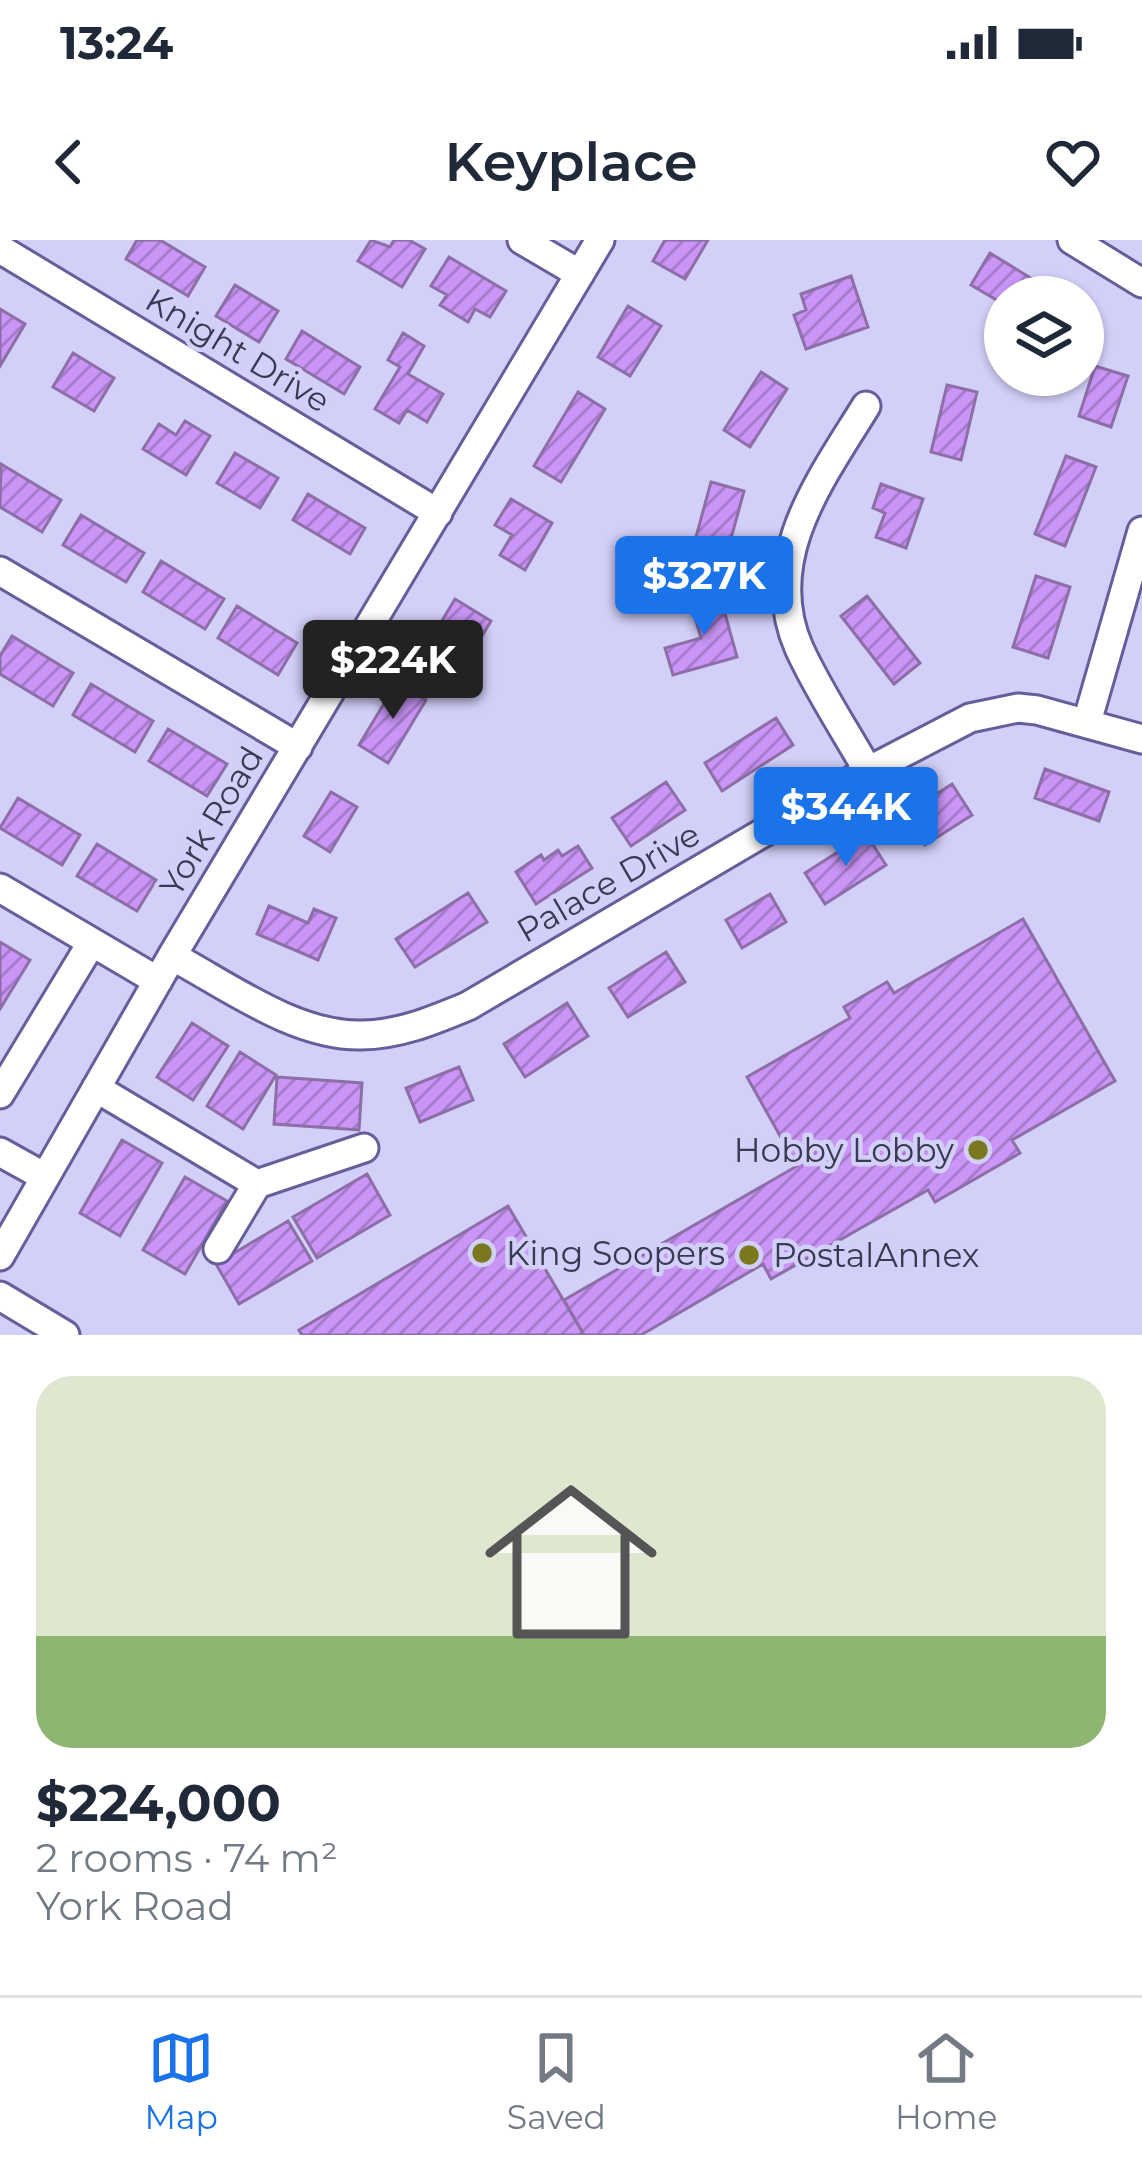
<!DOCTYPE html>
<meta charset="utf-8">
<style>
body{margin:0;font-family:Montserrat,sans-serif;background:#f2f2f3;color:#1f2937;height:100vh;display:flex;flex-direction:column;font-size:45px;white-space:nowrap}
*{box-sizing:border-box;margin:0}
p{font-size:39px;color:#747a83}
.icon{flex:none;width:66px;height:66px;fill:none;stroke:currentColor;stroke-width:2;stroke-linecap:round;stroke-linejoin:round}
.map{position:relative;height:1095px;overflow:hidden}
.details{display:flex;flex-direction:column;background:#fff;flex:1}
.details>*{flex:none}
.buttons{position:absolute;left:984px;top:36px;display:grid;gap:24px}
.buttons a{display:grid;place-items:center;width:120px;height:120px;border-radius:50%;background:#fff;box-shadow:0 3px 9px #0004;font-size:60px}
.price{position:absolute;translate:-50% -102px;padding:0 27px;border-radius:12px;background:#1a73e8;color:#fff;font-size:39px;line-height:78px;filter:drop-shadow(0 3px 6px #0008)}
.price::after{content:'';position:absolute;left:50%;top:72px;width:36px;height:27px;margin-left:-18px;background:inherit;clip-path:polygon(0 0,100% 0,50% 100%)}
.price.on{background:#222;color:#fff}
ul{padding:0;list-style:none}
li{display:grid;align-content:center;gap:24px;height:636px;padding:0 36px}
li span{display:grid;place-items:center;height:372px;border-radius:36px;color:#555}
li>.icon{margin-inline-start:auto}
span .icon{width:216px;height:216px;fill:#fffc;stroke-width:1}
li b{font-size:51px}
.status{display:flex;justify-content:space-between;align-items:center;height:84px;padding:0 60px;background:#fff;direction:ltr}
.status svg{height:33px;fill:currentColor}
header{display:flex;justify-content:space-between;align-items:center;height:156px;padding:0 36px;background:#fff;font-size:54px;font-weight:600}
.tab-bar{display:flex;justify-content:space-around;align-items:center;height:168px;border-top:3px solid #e0e1e3;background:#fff;font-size:33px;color:#747a83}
.tab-bar a{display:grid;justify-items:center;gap:6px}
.tab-bar .on{color:#1a73e8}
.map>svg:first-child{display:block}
.building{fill:url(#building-hatch);stroke:#8d6ea7;stroke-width:3}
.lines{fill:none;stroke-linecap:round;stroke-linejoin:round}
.minor-casing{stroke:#665e9a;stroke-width:33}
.minor{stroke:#fff;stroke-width:27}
.poi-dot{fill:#7b7920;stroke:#d2cff8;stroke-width:4.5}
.labels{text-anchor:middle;stroke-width:9;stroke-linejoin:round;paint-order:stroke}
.street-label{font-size:33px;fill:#3a3852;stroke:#d2cff8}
.poi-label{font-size:33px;fill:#3a3852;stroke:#d2cff8;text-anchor:start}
</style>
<div class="status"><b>13:24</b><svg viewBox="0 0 49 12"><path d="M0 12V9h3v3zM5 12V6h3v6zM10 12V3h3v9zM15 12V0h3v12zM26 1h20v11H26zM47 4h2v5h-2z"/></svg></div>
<header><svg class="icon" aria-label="back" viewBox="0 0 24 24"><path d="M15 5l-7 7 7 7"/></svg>Keyplace<svg class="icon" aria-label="heart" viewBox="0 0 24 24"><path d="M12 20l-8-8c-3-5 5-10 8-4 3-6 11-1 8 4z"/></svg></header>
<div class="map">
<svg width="1142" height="1095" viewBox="0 0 1142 1095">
<defs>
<pattern id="building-hatch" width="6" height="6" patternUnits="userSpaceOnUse" patternTransform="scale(3)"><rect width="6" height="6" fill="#ca95f7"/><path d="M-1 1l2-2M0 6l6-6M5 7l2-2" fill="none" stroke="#a57bcb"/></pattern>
</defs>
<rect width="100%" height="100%" fill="#d2cff8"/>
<path class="building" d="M137 0H160L205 27 188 56 126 19Z
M371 0 390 7 394 0H409L425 9 402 47 358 21Z
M665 0H708L685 39 653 21Z
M990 13 1050 50 1046 57H1005V65L971 45Z
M449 17 506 51 490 77 475 69 468 82 440 65 447 55 431 46Z
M851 36 868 87 806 109 794 75 806 70 801 54Z
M235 45 278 71 259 102 216 76Z
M628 66 661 86 630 136 598 117Z
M0 69 25 84 0 126Z
M302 91 360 127 344 154 286 119Z
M403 93 424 106 408 134 443 154 427 182 407 170 399 183 375 169 400 127 388 120Z
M73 113 114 138 94 171 53 147Z
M1095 126 1128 136 1111 187 1079 176Z
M761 132 787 149 750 207 724 190Z
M947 145 977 152 961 220 931 212Z
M578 152 605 169 561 242 534 226Z
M185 181 210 196 186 235 143 209 159 184 176 195Z
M235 213 278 238 260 268 217 243Z
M1066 216 1096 227 1065 306 1035 294Z
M1 224 61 260 42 292 0 267Z
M711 242 744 251 726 317 693 308Z
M881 244 923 259 906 308 876 297 885 273 873 268Z
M308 254 365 288 350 314 293 280Z
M511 259 552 283 525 330 500 315 512 295 495 285Z
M81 275 144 313 126 342 63 305Z
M161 321 224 359 205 389 143 352Z
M1036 336 1070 347 1048 418 1013 407Z
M719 352 737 417 673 435 665 408 701 398 690 360Z
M867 356 920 423 894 444 841 376Z
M455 359 491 381 461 431 425 409Z
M237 366 297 403 278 435 218 398Z
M12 396 73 433 53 466 0 434V416Z
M397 442 426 460 388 523 359 505Z
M91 444 153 481 135 512 73 475Z
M776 478 793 505 722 551 705 523Z
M168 489 227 524 207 556 149 521Z
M1045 529 1109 552 1099 581 1035 558Z
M666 542 685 570 631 606 612 578Z
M952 544 972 575 925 605 905 574Z
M331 552 357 567 330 612 304 596Z
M18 558 80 595 62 625 0 588Z
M866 594 886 625 825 664 805 633Z
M97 604 156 640 137 671 77 636Z
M578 606 592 628 536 664 516 632 541 615 544 620 558 610 562 616Z
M468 653 487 682 415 727 396 699Z
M770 654 786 682 742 708 726 680Z
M269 666 308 683 314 669 336 678 318 720 257 694Z
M1023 679 1115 841 1012 900 1020 913 935 962 928 950 771 1039 763 1024 641 1095H584L564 1060 797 926 747 837 850 778 844 767 887 742 894 753Z
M0 702 30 720 0 769Z
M666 712 685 742 628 777 609 748Z
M567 763 588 796 525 837 504 804Z
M192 783 228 806 193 860 157 837Z
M240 812 276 835 243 889 207 866Z
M459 827 473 860 420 882 406 848Z
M277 837 362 843 359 890 274 884Z
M122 900 162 923 120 996 80 973Z
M367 934 390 975 317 1018 293 977Z
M185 937 227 961 185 1034 143 1010Z
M508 966 584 1095H302L299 1090Z
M288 981 312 1021 239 1064 216 1024Z"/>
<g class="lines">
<g class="minor-casing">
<path id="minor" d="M522 0 580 34
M1072 0 1142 43
M0 9 438 273
M866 166C821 239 760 319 799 408 818 450 845 490 868 531
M0 331 298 507
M1087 482 1142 291
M0 648 158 741
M172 716C228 746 295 796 361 795 399 795 434 780 468 766L868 531 970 478 1018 468 1037 470 1142 499
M96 848 257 944 364 908
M0 854 92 702
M0 912 45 937
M218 1009 257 944
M0 1016 172 716 600 0
M0 1056 65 1095"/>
</g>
<use href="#minor" class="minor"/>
</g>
<g class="poi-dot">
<circle cx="978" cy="910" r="12"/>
<circle cx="482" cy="1013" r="12"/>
<circle cx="749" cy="1015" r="12"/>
</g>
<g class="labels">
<g class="street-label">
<text transform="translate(238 110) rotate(31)" y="12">Knight Drive</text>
<text transform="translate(211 581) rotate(-59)" y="12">York Road</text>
<text transform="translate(608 642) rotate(-30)" y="12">Palace Drive</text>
</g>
<g class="poi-label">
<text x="954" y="922" text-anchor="end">Hobby Lobby</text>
<text x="506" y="1025">King Soopers</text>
<text x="773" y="1027">PostalAnnex</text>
</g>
</g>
</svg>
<div class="buttons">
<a><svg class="icon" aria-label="layers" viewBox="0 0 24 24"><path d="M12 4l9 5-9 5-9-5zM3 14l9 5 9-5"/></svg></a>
</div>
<b class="price" style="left:704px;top:398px">$327K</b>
<b class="price on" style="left:393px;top:482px">$224K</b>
<b class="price" style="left:846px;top:629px">$344K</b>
</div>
<section class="details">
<ul>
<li><span style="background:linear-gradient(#dfe7d0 70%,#8fb573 0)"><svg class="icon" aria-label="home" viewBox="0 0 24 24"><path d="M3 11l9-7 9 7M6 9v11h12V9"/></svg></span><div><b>$224,000</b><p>2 rooms · 74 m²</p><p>York Road</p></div></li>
</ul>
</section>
<nav class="tab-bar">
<a class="on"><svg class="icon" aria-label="map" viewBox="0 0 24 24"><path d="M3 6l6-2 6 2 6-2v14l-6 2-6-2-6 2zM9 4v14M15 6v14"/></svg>Map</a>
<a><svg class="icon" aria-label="saved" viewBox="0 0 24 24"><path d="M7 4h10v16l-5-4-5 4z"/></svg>Saved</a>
<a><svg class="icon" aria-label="home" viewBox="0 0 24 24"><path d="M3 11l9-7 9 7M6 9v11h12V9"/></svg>Home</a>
</nav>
